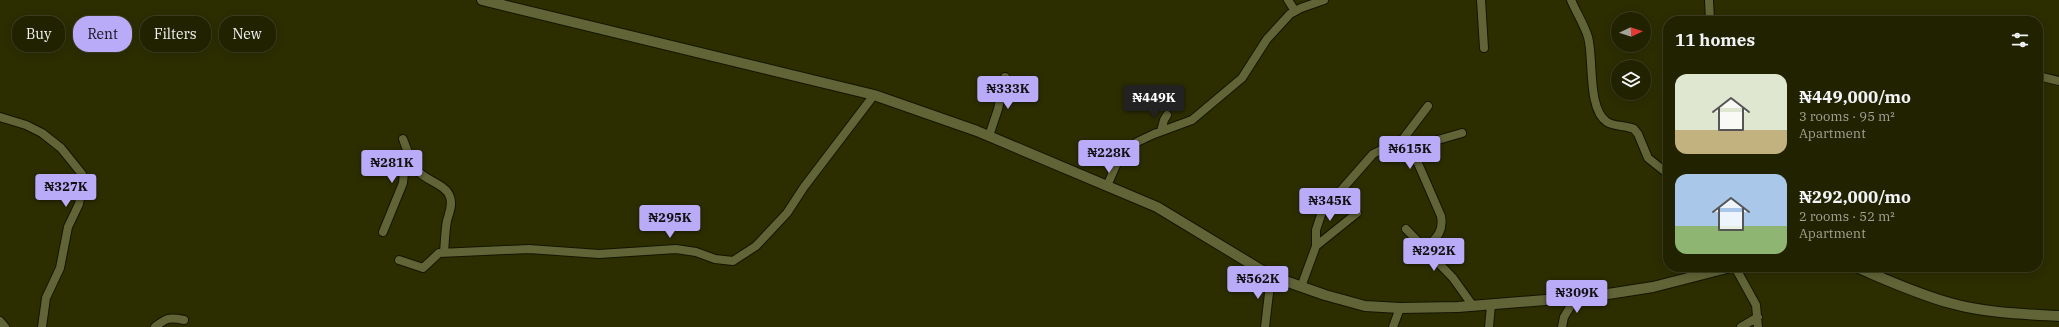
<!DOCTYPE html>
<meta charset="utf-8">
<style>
body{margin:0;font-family:"IBM Plex Serif",serif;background:#292a0a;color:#f1f3f6;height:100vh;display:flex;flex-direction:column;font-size:15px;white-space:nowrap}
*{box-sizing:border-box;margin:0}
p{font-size:13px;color:#a2a499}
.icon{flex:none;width:22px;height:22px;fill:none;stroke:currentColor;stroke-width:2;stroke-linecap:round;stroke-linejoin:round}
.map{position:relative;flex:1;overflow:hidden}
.side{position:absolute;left:1663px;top:16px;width:380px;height:256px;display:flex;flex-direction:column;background:#212200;border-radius:16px;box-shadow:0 2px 10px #0003,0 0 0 1px #3e3f22}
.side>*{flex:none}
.guide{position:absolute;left:12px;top:16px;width:380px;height:36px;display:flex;gap:8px}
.needle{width:26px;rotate:86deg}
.controls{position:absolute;left:1611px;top:12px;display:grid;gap:8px}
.controls a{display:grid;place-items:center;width:40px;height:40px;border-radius:50%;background:#212200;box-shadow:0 2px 10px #0003,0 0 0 1px #3e3f22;font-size:20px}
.price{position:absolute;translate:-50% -34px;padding:0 9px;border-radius:4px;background:#b9abf7;color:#111;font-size:13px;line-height:26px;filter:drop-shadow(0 1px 2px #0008)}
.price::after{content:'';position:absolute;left:50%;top:24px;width:12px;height:9px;margin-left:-6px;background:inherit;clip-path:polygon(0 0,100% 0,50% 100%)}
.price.current{background:#222;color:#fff}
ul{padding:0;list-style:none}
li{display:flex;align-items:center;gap:12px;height:100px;padding:0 12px}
li span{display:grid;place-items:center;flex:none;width:112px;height:80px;border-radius:12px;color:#555}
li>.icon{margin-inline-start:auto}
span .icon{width:48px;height:48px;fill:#fffc;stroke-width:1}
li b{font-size:17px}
h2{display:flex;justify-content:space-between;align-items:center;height:48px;padding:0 12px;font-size:17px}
.chip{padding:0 14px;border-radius:16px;background:#212200;box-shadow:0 2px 10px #0003,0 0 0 1px #3e3f22;font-size:14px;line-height:36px}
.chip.current{background:#b9abf7;color:#111}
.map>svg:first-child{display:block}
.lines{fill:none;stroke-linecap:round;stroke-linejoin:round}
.minor-casing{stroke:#141501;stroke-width:10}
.tertiary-casing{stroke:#141501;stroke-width:12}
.minor{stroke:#606436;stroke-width:8}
.tertiary{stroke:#606436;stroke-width:10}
</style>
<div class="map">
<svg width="2059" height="327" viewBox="0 0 2059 327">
<rect width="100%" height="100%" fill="#2c2e00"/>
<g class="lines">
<g class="minor-casing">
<path id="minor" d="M1288 0 1295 11
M1481 0 1484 48
M1571 0C1576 12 1584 24 1588 37 1594 58 1587 109 1607 122 1615 127 1625 125 1634 129L1638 134 1648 158 1668 174
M1709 0 1710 21
M2038 76 2059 81
M0 117 26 125 42 133 61 148 82 174 83 180 79 204 68 227 60 268 46 298 42 327
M1161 131 1164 120 1167 115
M989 136 998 109 1005 77
M403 139C407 150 411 163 419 172 427 181 447 185 450 197 453 205 449 213 447 221 445 231 445 242 444 252
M1107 186 1117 163 1137 142 1154 134 1192 120 1242 78 1267 39 1290 14 1301 8 1324 0
M1406 229 1453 278 1473 306
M383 232 403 183 405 161H412
M1316 246 1357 213
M1425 249C1436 238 1444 232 1441 216L1417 161 1419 149 1424 144 1462 133
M399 260 423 268 439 253 529 249 599 254 676 249 696 252 715 259 733 261 756 246 787 213 804 187 874 95
M1735 267 1756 305 1758 327
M1301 287 1316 246V230L1322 212 1373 154 1403 139 1428 106
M0 321 5 327
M155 327C167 318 168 317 184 320
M1265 327 1271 276
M1393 327 1400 308
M1489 327 1491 305
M1562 327 1564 317 1576 297
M1741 327 1758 317"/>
</g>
<g class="tertiary-casing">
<path id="tertiary" d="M482 0 874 95 977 131 1157 207 1271 276 1325 295 1365 306 1400 308 1458 307 1595 296 1653 287 1731 267
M1856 267C1887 280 1917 294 1950 303 1985 313 2023 314 2059 316"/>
</g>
<use href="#minor" class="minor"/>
<use href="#tertiary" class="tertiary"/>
</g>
</svg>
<div class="controls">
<a><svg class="needle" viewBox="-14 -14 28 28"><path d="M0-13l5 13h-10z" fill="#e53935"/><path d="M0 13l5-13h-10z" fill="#a2a499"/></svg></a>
<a><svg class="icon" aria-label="layers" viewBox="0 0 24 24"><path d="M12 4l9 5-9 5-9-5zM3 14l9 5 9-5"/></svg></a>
</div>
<b class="price" style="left:1008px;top:110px">₦333K</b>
<b class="price current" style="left:1154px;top:119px">₦449K</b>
<b class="price" style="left:1410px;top:170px">₦615K</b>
<b class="price" style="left:1109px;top:174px">₦228K</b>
<b class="price" style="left:392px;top:184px">₦281K</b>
<b class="price" style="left:66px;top:208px">₦327K</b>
<b class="price" style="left:1330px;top:222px">₦345K</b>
<b class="price" style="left:670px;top:239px">₦295K</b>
<b class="price" style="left:1434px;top:272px">₦292K</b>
<b class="price" style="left:1258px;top:300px">₦562K</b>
<b class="price" style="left:1577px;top:314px">₦309K</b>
<div class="guide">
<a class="chip">Buy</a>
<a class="chip current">Rent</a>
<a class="chip">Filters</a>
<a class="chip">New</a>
</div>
<section class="side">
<h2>11 homes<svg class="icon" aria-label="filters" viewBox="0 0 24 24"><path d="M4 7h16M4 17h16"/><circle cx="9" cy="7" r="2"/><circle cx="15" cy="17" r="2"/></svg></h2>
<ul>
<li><span style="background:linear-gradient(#dfe7d0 70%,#c2b280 0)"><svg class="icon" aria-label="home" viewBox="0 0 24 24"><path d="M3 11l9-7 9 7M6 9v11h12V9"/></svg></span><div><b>₦449,000/mo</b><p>3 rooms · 95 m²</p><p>Apartment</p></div></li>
<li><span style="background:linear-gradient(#a9c7e8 65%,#8fb573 0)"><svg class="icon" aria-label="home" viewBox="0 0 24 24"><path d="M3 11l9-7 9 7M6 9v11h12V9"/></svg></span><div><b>₦292,000/mo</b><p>2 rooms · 52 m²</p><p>Apartment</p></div></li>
</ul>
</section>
</div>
